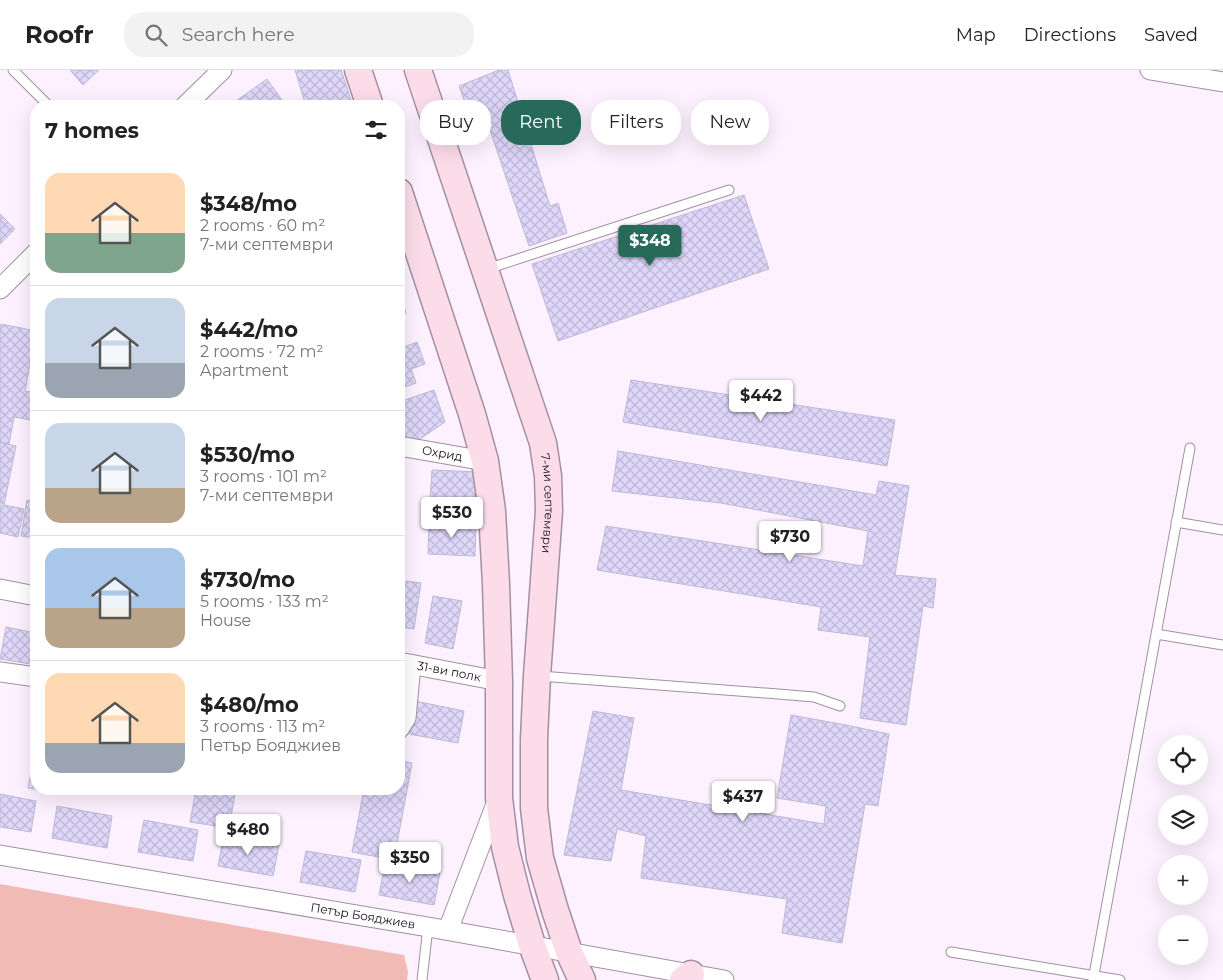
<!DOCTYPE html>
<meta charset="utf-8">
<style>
body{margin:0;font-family:Montserrat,sans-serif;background:#f2f2f2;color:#222;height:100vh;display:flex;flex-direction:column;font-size:19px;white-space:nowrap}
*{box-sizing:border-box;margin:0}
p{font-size:16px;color:#767676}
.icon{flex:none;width:28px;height:28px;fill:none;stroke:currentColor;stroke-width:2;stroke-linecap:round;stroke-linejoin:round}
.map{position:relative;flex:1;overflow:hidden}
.side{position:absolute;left:30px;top:30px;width:375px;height:695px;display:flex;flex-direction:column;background:#fff;border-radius:20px;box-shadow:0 5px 20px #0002}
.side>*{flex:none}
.banner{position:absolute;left:420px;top:30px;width:475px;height:45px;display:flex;gap:10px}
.tools{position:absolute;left:1158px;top:665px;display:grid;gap:10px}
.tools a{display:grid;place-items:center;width:50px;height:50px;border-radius:50%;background:#fff;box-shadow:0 5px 20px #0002;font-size:25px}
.price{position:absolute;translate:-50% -42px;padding:0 11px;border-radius:5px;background:#fff;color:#222;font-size:16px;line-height:32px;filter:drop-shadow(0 1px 2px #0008)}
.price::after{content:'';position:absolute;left:50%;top:30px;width:15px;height:11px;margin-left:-8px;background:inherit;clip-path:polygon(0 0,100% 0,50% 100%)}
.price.active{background:#276a5a;color:#fff}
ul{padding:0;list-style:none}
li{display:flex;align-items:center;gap:15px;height:125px;padding:0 15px}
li+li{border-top:1px solid #e0e0e0}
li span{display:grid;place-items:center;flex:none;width:140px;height:100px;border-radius:15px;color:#555}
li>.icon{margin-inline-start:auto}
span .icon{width:60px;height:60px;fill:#fffc;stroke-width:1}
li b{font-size:21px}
h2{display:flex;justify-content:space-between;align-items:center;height:60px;padding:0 15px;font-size:21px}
.tag{padding:0 18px;border-radius:20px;background:#fff;box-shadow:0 5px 20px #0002;font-size:18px;line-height:45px}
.tag.active{background:#276a5a;color:#fff}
header{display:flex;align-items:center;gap:30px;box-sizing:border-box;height:70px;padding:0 25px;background:#fff;border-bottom:1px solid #e0e0e0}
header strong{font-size:24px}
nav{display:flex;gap:28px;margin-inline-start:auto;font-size:18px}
.search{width:350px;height:45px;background:#f2f2f2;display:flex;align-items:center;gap:12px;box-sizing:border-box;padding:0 18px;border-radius:20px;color:#767676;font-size:19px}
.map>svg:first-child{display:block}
.green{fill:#f2bab5}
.building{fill:url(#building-cross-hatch);stroke:#beb9d3}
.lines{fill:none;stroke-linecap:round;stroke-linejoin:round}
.service-casing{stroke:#a28fa3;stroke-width:11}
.minor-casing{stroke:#a28fa3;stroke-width:21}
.secondary-casing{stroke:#a28fa3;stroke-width:29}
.service{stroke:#fff;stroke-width:9}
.minor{stroke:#fff;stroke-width:19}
.secondary{stroke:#fcdce9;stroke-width:26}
.labels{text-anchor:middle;stroke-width:5;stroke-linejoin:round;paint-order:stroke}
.street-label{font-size:12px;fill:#191119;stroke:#fff}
</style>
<header>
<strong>Roofr</strong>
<div class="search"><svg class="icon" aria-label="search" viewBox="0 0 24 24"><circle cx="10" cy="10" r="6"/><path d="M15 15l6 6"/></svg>Search here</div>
<nav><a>Map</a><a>Directions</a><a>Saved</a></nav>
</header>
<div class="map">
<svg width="1223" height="910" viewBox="0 0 1223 910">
<defs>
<pattern id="building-cross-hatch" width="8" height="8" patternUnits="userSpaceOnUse" patternTransform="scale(1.25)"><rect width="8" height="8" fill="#ded7fa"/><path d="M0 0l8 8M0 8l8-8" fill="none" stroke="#beb8d6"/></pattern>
</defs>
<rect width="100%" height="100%" fill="#fef1ff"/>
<path class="green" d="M0 814 404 885 408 902 407 910H0Z"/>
<path class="building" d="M70 0H99L83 15Z
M295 0H341L353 36H306Z
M499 0H508L550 136 558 133 567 163 529 176 486 48 472 52 459 16Z
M267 9 286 36H229Z
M744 125 769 199 558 271 532 194Z
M0 144 15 159 0 174Z
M399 220 406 243 399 245Z
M1 254 36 261 25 321 36 323V351L14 347 9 374 0 372V259Z
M417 272 425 294 411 299 416 313 399 319V279Z
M631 310 895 350 887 396 623 352Z
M434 320 445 352 417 371 399 365V332Z
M0 372 16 376 4 435 24 439 18 467 0 463Z
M618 381 876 425 879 411 909 416 895 505 936 509 933 538 923 536 906 655 860 648 870 567 818 560 821 537 597 500 606 456 863 496 868 461 721 433 612 421Z
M432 400 479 402 477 433 430 431Z
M27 430 36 432V468L21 466Z
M429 453 476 455 475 486 428 484Z
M399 510 421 513 414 559 399 557Z
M433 526 462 531 453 579 425 573Z
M6 557 36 563V595L0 589Z
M415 631 464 641 458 673 409 664Z
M593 641 634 648 621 720 824 754 826 736 777 728 791 645 846 655 889 664 878 736 865 734 842 873 782 863 787 829 641 808 646 766 617 759 611 791 564 785Z
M36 673V719H69L68 725 28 718Z
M399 690 412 693 394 790 352 782 364 719H399Z
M196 719H236L229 758 190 752Z
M0 724 36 731 31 762 0 757Z
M57 736 112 746 107 778 52 768Z
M144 750 198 760 193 791 138 782Z
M224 765 279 775 273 806 218 796Z
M306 781 361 790 355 822 300 812Z
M385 793 440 803 434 835 379 825Z"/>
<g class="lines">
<g class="service-casing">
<path id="service" d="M13 0 49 36
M487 199 729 120
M1176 452 1223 460
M1156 564 1223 575
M540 606 778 624 814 627 840 636
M951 882 1120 910
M422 910 428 857
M1093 910 1190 378"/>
</g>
<g class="minor-casing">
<g id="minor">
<path d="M1150 0 1223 12"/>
<path d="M185 36 222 0"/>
<path d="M0 219 36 183"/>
<path id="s1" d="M399 376 485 391"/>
<path d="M0 519 36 526"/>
<path id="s2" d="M399 592 499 611"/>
<path d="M0 602 36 607"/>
<path d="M399 659 406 648 411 595"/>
<path id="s3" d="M0 785 428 857 724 910"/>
<path d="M448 860 498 729"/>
</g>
</g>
<g class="secondary-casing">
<g id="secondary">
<path d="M358 0 370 36"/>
<path id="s4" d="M418 0 543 373 548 406 549 441 537 606 534 669V738L540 788 555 840 569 882 582 910"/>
<path d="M399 122 472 344 485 391 492 441 496 514 499 611V728L505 777 517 825 532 875 545 910"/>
<path d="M683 910 691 904"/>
</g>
</g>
<use href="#service" class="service"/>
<use href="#minor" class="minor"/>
<use href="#secondary" class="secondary"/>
</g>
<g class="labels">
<g class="street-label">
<text dy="4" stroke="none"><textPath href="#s1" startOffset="44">Охрид</textPath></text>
<text dy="4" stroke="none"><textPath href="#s4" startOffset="454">7-ми септември</textPath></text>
<text dy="4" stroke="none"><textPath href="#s2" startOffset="51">31-ви полк</textPath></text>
<text dy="4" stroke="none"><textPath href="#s3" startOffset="368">Петър Бояджиев</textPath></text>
</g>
</g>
</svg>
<div class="tools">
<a><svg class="icon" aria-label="locate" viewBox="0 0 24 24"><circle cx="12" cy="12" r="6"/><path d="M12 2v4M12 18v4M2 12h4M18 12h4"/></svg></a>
<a><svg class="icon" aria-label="layers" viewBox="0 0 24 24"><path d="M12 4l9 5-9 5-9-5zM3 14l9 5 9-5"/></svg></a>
<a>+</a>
<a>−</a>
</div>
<b class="price active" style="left:650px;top:197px">$348</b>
<b class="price" style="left:761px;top:352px">$442</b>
<b class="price" style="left:452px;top:469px">$530</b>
<b class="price" style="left:790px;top:493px">$730</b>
<b class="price" style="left:743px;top:753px">$437</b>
<b class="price" style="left:248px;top:786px">$480</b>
<b class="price" style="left:410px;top:814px">$350</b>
<div class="banner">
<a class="tag">Buy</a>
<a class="tag active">Rent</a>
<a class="tag">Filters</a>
<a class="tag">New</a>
</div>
<section class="side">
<h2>7 homes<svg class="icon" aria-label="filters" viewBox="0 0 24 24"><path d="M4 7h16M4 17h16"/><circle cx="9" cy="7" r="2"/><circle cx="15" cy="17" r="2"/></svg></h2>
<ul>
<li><span style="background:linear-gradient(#ffd9b3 60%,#7fa58c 0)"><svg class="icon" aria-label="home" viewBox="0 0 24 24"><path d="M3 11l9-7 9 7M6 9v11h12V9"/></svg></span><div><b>$348/mo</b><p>2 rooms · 60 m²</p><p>7-ми септември</p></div></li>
<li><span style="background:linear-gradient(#c9d6e8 65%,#9aa5b1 0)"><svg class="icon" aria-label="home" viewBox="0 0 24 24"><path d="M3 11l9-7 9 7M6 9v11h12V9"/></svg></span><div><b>$442/mo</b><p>2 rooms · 72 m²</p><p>Apartment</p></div></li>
<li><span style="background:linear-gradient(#c9d6e8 65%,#b9a48a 0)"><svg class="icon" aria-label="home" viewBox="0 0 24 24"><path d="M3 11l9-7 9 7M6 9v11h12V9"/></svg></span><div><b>$530/mo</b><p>3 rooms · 101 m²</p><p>7-ми септември</p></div></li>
<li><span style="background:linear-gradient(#a9c7e8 60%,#b9a48a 0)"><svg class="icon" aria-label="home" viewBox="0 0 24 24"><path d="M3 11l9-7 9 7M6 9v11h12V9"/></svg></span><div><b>$730/mo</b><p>5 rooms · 133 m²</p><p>House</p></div></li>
<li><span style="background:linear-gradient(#ffd9b3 70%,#9aa5b1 0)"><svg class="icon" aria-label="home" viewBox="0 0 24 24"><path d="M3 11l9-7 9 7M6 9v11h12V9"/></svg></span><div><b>$480/mo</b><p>3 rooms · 113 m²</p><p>Петър Бояджиев</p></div></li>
</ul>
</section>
</div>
